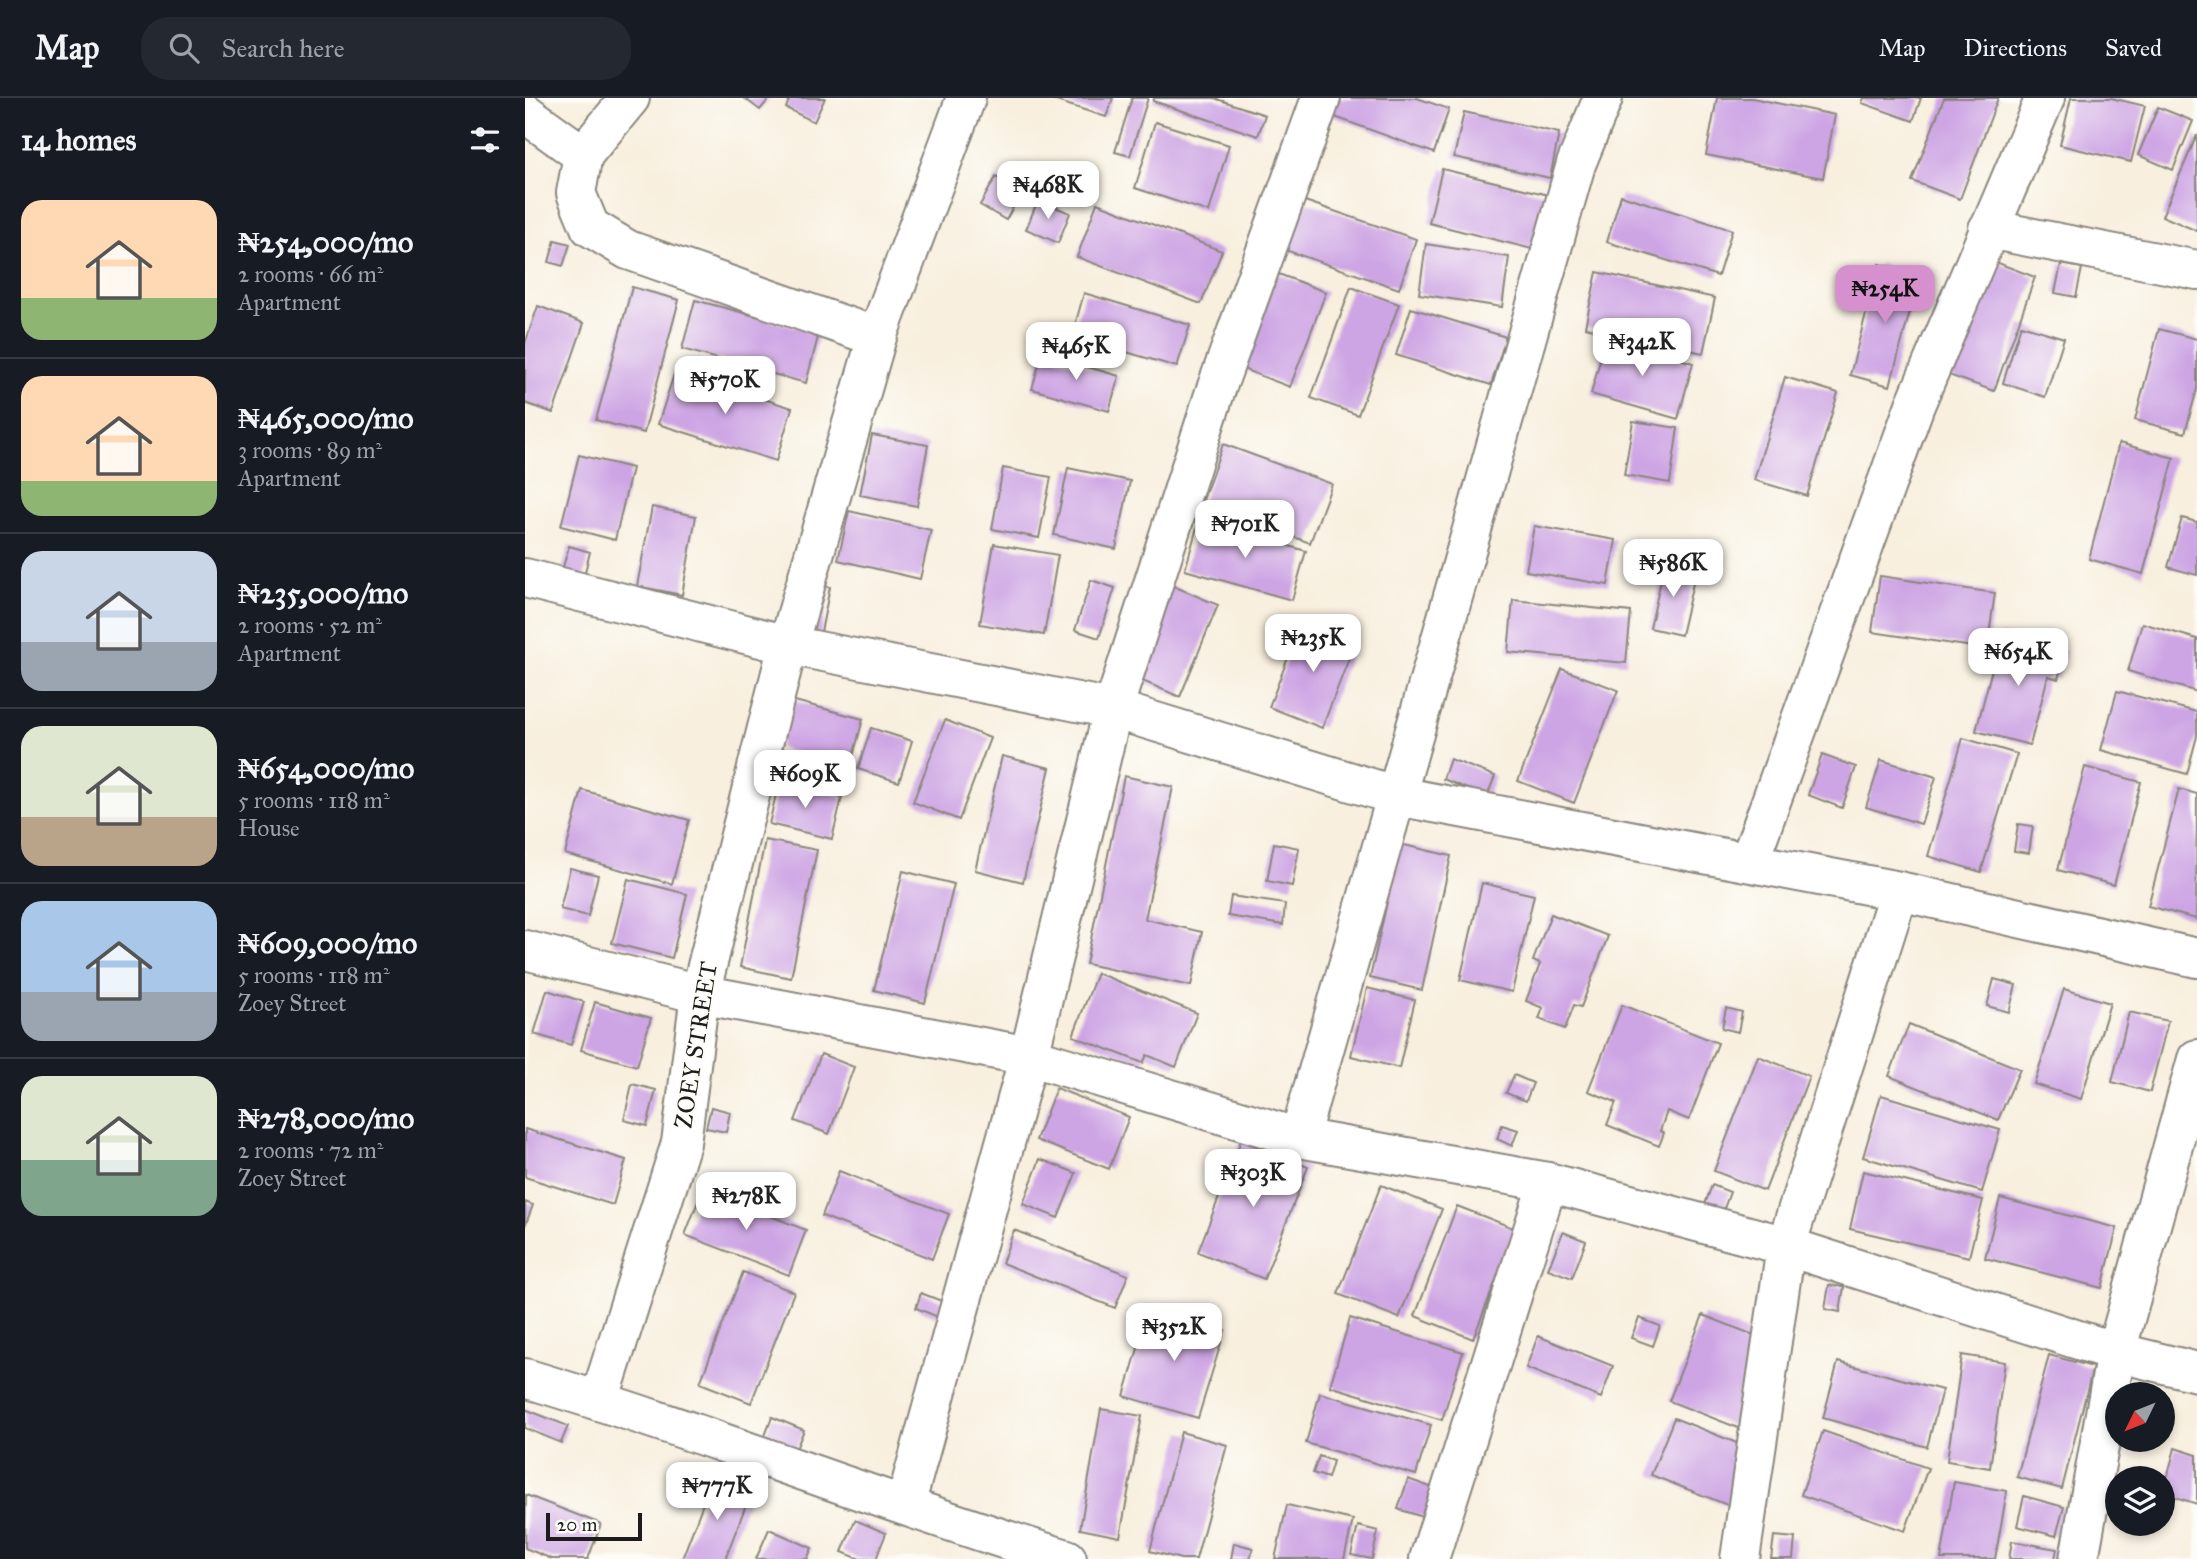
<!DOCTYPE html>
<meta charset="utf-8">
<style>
body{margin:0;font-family:"IM FELL Great Primer",serif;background:#242831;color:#f1f3f6;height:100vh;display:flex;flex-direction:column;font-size:26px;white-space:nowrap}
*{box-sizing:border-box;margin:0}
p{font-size:23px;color:#9ea1a6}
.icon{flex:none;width:38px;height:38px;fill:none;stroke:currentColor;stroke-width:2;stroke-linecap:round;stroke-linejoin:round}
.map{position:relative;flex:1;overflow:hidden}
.drawer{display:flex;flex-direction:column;background:#171b24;width:525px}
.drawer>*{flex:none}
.needle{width:46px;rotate:227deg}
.fabs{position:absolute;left:1580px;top:1284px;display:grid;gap:14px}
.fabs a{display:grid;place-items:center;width:70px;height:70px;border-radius:50%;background:#171b24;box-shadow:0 4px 10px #0003;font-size:35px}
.scale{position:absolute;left:21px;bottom:18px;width:96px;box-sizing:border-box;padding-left:7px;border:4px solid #1c1c1c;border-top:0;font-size:19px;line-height:24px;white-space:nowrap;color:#1c1c1c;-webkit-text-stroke:5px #fdfcf7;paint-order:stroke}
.price{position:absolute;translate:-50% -60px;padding:0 16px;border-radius:14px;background:#fff;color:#222;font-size:23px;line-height:46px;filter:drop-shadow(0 2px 4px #0008)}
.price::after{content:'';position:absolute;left:50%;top:42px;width:21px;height:16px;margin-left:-10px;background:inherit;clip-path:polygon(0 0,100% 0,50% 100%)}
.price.selected{background:#d690ce;color:#111}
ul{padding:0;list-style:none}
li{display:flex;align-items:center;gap:21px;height:175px;padding:0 21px}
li+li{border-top:2px solid #363941}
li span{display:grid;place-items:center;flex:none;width:196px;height:140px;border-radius:21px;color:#555}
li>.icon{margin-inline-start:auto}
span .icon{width:84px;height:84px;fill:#fffc;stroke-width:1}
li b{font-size:30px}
h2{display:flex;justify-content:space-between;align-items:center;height:84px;padding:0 21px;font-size:30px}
header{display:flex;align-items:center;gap:42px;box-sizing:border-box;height:98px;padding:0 35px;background:#171b24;border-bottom:2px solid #363941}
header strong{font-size:33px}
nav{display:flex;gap:38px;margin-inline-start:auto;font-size:24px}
.search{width:490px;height:63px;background:#242831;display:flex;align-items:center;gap:18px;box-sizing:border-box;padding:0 24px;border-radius:28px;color:#9ea1a6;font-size:26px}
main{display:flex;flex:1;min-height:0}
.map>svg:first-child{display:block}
.building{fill:#cda5e4}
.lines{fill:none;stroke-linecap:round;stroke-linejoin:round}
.minor-casing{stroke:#8a867d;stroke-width:42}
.minor{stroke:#fff;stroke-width:38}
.labels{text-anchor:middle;stroke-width:5;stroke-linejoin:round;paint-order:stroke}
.street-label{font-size:24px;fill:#1c1c1c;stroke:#fdfcf7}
</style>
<header>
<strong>Map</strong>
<div class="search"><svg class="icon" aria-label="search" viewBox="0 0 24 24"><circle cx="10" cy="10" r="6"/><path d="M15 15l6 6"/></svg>Search here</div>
<nav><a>Map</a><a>Directions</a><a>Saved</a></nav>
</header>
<main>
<section class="drawer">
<h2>14 homes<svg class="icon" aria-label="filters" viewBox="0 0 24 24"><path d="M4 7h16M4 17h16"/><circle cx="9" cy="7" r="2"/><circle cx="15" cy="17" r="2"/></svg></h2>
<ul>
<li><span style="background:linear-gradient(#ffd9b3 70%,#8fb573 0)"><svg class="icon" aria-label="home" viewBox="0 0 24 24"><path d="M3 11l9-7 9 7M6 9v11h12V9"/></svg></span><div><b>₦254,000/mo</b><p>2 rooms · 66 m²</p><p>Apartment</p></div></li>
<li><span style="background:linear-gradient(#ffd9b3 75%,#8fb573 0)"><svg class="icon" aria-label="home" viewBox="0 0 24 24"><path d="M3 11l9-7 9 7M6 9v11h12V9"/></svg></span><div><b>₦465,000/mo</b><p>3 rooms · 89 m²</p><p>Apartment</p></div></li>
<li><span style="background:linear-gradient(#c9d6e8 65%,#9aa5b1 0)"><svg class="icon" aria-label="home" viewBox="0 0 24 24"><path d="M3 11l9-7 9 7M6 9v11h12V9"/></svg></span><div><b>₦235,000/mo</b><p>2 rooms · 52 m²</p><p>Apartment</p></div></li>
<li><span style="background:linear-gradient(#dfe7d0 65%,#b9a48a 0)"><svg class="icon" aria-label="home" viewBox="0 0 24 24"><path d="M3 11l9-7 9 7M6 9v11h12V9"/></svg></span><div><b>₦654,000/mo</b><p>5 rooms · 118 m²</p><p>House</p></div></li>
<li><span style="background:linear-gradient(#a9c7e8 65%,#9aa5b1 0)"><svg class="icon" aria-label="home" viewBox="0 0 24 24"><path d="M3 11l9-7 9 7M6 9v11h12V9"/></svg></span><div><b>₦609,000/mo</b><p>5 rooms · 118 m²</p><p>Zoey Street</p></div></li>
<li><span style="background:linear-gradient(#dfe7d0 60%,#7fa58c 0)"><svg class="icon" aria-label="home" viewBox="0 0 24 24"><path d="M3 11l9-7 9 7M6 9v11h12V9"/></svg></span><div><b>₦278,000/mo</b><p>2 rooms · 72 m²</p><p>Zoey Street</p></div></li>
</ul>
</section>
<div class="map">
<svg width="1672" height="1461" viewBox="0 0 1672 1461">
<rect width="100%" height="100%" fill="#fdfcf7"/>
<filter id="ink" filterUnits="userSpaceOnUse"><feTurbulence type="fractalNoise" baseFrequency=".0143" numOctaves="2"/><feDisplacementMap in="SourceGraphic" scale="14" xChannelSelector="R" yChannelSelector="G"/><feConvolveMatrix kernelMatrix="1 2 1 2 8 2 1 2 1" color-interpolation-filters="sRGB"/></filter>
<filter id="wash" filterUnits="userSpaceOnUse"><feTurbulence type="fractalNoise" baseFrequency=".00686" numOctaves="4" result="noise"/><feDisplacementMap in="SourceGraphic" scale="28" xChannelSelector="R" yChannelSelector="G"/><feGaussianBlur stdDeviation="1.57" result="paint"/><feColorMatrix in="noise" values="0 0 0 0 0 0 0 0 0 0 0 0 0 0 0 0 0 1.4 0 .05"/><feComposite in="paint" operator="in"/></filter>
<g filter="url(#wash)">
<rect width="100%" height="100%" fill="#f8efde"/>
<g id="blocks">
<path class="building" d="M219 0H245L235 12Z
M265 0H300L289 24 261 10Z
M522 0H588L581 19Z
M607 0H623L605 58 590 54Z
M629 0H689L740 17 733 38 628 3Z
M804 0H892L924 11 909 55 799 15Z
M1192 0H1227L1310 17 1298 80 1181 57Z
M1339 0H1396L1388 23 1337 5Z
M1419 0H1473L1435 101 1387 83Z
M1546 0H1586L1620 8 1606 64 1535 47Z
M1633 9 1668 23 1648 72 1613 57Z
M939 14 1034 35 1025 80 929 59Z
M630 24 704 47 684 114 610 90Z
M1672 37V133L1637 118Z
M917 71 1032 99 1019 154 904 125Z
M471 79 497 93 481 122 455 107Z
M1096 97 1207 132 1193 178 1082 144Z
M774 101 891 141 874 191 757 151Z
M513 102 545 115 533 145 501 131Z
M572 105 697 153 676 206 552 159Z
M30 142 45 146 38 168 24 164Z
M901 146 984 159 977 209 894 196Z
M1457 159 1510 179 1469 293 1415 274Z
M1354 166 1395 176 1365 288 1325 277Z
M1536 166 1557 170 1551 199 1530 195Z
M1072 174 1190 200 1178 255 1060 229Z
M751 175 801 194 765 289 715 270Z
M107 189 154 202 119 335 71 322Z
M826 189 874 206 833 317 786 300Z
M559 195 665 227 652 269 547 238Z
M170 202 294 235 281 285 157 251Z
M13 208 59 225 28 315 0 305V246Z
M886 210 981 239 966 287 871 257Z
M1496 227 1539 240 1520 299 1478 285Z
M1634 231 1672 241V291L1660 335 1610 322Z
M1081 240 1168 265 1153 321 1066 296Z
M517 256 594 278 584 313 507 291Z
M150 273 267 310 251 363 133 326Z
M1260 279 1313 295 1282 398 1229 382Z
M1108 323 1153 330 1145 385 1099 377Z
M347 337 403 347 392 408 335 397Z
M1594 345 1649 360 1618 476 1564 461Z
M698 346 807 386 785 445 677 405Z
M54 357 107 370 90 442 36 428Z
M478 370 526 379 514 440 467 431Z
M543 370 605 383 591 451 529 437Z
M127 409 171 418 157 497 112 488Z
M324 413 406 432 395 481 313 462Z
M1657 420 1672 424V477L1643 469Z
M674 422 781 453 767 502 660 472Z
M1009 428 1091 442 1083 487 1001 473Z
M469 446 533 457 519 537 455 526Z
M44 448 65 454 58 482 36 476Z
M1140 465 1171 472 1156 537 1125 530Z
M1355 478 1470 495 1462 551 1347 534Z
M566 482 590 490 574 540 550 532Z
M284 485 305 489 294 544 273 540Z
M646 487 693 507 655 599 608 579Z
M988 502 1106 514 1101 565 983 554Z
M778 521 831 542 797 630 744 609Z
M1617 525 1672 541V594L1603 573Z
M1476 536 1541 553 1533 581 1523 578 1505 647 1451 633Z
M1037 571 1093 592 1049 705 993 683Z
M1592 593 1672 614V638L1662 676 1576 652Z
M266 602 338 621 325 670 254 650Z
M420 622 465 640 434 722 388 704Z
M346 630 387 643 374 684 333 671Z
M1438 640 1492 656 1456 774 1403 758Z
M1297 657 1331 669 1317 710 1283 697Z
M477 658 525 670 498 784 450 772Z
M925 661 970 678 962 699 918 681Z
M1356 662 1411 679 1396 726 1341 709Z
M1560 669 1616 684 1589 787 1533 772Z
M599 678 648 689 620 821 677 834 666 888 561 866Z
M254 684 317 699 307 741 244 726Z
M1654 691 1672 696 1671 821 1623 808Z
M57 692 164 722 147 786 40 756Z
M1493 726 1508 728 1504 755 1489 753Z
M240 742 292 752 266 880 215 869Z
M749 745 774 750 767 788 742 783Z
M875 746 926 758 897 892 845 880Z
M45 770 73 777 63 818 35 811Z
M378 773 429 786 400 905 349 892Z
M103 781 162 796 147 860 87 845Z
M957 785 1009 797 987 894 935 882Z
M706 798 760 806 758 827 703 818Z
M1026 816 1083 838 1056 909 1049 907 1040 931 1014 921 1018 910 1001 903 1015 866 1008 863Z
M572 875 672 915 651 969 622 957 618 965 548 938Z
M1469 881 1491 887 1484 914 1462 908Z
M842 890 890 902 874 970 826 958Z
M1539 891 1585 905 1556 1001 1509 986Z
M22 892 59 904 46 947 9 936Z
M70 904 126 920 112 968 56 952Z
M1097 907 1193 945 1164 1022 1142 1013 1135 1033 1139 1035 1134 1048 1082 1027 1091 1004 1063 993Z
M1201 910 1217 914 1213 934 1197 930Z
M1604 914 1643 923 1625 994 1587 984Z
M1384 926 1495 971 1473 1022 1364 978Z
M296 956 329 969 304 1036 270 1023Z
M1233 958 1284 978 1240 1093 1189 1073Z
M989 977 1008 985 1001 1003 981 995Z
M107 986 131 992 122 1028 99 1022Z
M531 990 604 1019 584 1071 511 1042Z
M1356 997 1475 1032 1457 1094 1338 1059Z
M186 1009 205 1014 201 1034 181 1030Z
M977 1027 993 1032 987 1048 972 1041Z
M0 1031 101 1062 88 1107 0 1079Z
M716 1042 783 1069 739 1181 673 1154Z
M515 1061 551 1075 533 1120 498 1106Z
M314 1073 424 1116 407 1161 297 1118Z
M1338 1073 1458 1102 1444 1159 1325 1131Z
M856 1087 917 1111 874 1220 813 1196Z
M1187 1087 1205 1094 1197 1116 1179 1109Z
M178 1091 281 1132 264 1177 160 1137Z
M1475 1100 1592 1130 1577 1190 1460 1160Z
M0 1104 8 1107 0 1128Z
M932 1108 991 1131 948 1241 890 1218Z
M489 1132 603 1177 590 1210 477 1165Z
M1038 1134 1061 1143 1047 1180 1023 1171Z
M218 1174 269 1194 226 1305 175 1285Z
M1304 1187 1319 1189 1315 1214 1300 1211Z
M396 1195 419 1204 413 1219 391 1210Z
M625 1209 700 1232 673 1320 599 1298Z
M1178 1217 1249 1245 1216 1331 1144 1303Z
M825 1220 938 1254 917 1322 805 1288Z
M1114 1220 1135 1228 1128 1248 1106 1240Z
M1013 1238 1088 1268 1076 1300 1001 1270Z
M1437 1257 1480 1264 1465 1370 1422 1363Z
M1524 1257 1568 1269 1537 1391 1492 1379Z
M1313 1264 1417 1292 1402 1349 1298 1320Z
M795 1295 906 1327 891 1377 781 1345Z
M0 1311 43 1328 36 1345 0 1330Z
M576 1311 617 1318 595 1439 555 1431Z
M247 1319 279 1332 271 1351 240 1338Z
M1149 1320 1232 1353 1215 1412 1126 1377Z
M1298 1333 1403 1370 1380 1433 1276 1397Z
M656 1334 702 1347 671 1461H656L625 1453Z
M1650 1350 1672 1357V1406L1638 1395Z
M794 1358 808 1363 803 1380 788 1375Z
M188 1379 226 1394 200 1461H157Z
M883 1381 914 1392 904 1421 873 1411Z
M1429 1384 1482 1393 1470 1461H1416Z
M1 1397 76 1426 63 1461H27L0 1450Z
M1499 1398 1539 1409 1531 1438 1492 1428Z
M762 1407 828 1422 819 1461H750Z
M330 1422 361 1435 351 1461H335L317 1454Z
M833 1428 853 1433 847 1461 826 1457Z
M244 1431 287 1450 282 1461H231Z
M1249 1438 1270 1440 1268 1461H1246Z
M1487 1443 1532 1451 1530 1461H1484Z
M709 1445 728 1450 725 1461H706Z"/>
</g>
</g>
<g filter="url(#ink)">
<use href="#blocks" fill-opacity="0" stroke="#8a867d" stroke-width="2"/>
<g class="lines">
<g class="minor-casing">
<path id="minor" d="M105 0 58 57 51 95 65 129 103 152 352 239
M0 15 58 57
M1463 131 1672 172
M0 480 263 547 588 611 872 698 1374 793 1672 860
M1224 764 1390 307 1520 0
M0 852 175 896 504 958 774 1040 1023 1084 1261 1148 1591 1254 1672 1274
M774 1040 1051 66 1078 0
M0 1280C183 1335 360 1406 542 1461
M74 1303 156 1045 175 896 263 547 352 239 441 0
M380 1408 504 958 588 611 689 297 796 0
M904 1461 1023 1084
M1215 1461 1261 1148 1374 793
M1554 1461 1591 1254 1672 961"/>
</g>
<use href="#minor" class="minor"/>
</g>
</g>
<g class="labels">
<g class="street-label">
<text transform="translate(171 947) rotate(-81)" y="8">ZOEY STREET</text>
</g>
</g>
</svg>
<div class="fabs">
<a><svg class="needle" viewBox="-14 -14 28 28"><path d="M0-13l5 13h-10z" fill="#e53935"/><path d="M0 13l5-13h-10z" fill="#9ea1a6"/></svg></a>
<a><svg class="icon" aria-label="layers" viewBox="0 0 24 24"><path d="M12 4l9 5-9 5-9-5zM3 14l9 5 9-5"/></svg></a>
</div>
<div class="scale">20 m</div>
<b class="price" style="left:523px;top:123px">₦468K</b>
<b class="price selected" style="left:1360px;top:227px">₦254K</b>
<b class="price" style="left:1117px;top:280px">₦342K</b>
<b class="price" style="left:551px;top:284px">₦465K</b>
<b class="price" style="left:200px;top:318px">₦570K</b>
<b class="price" style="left:720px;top:462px">₦701K</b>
<b class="price" style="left:1148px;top:501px">₦586K</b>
<b class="price" style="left:788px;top:576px">₦235K</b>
<b class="price" style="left:1493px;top:590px">₦654K</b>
<b class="price" style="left:280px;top:712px">₦609K</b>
<b class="price" style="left:728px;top:1111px">₦303K</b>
<b class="price" style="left:221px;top:1134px">₦278K</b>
<b class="price" style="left:649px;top:1265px">₦352K</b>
<b class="price" style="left:192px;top:1424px">₦777K</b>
</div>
</main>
